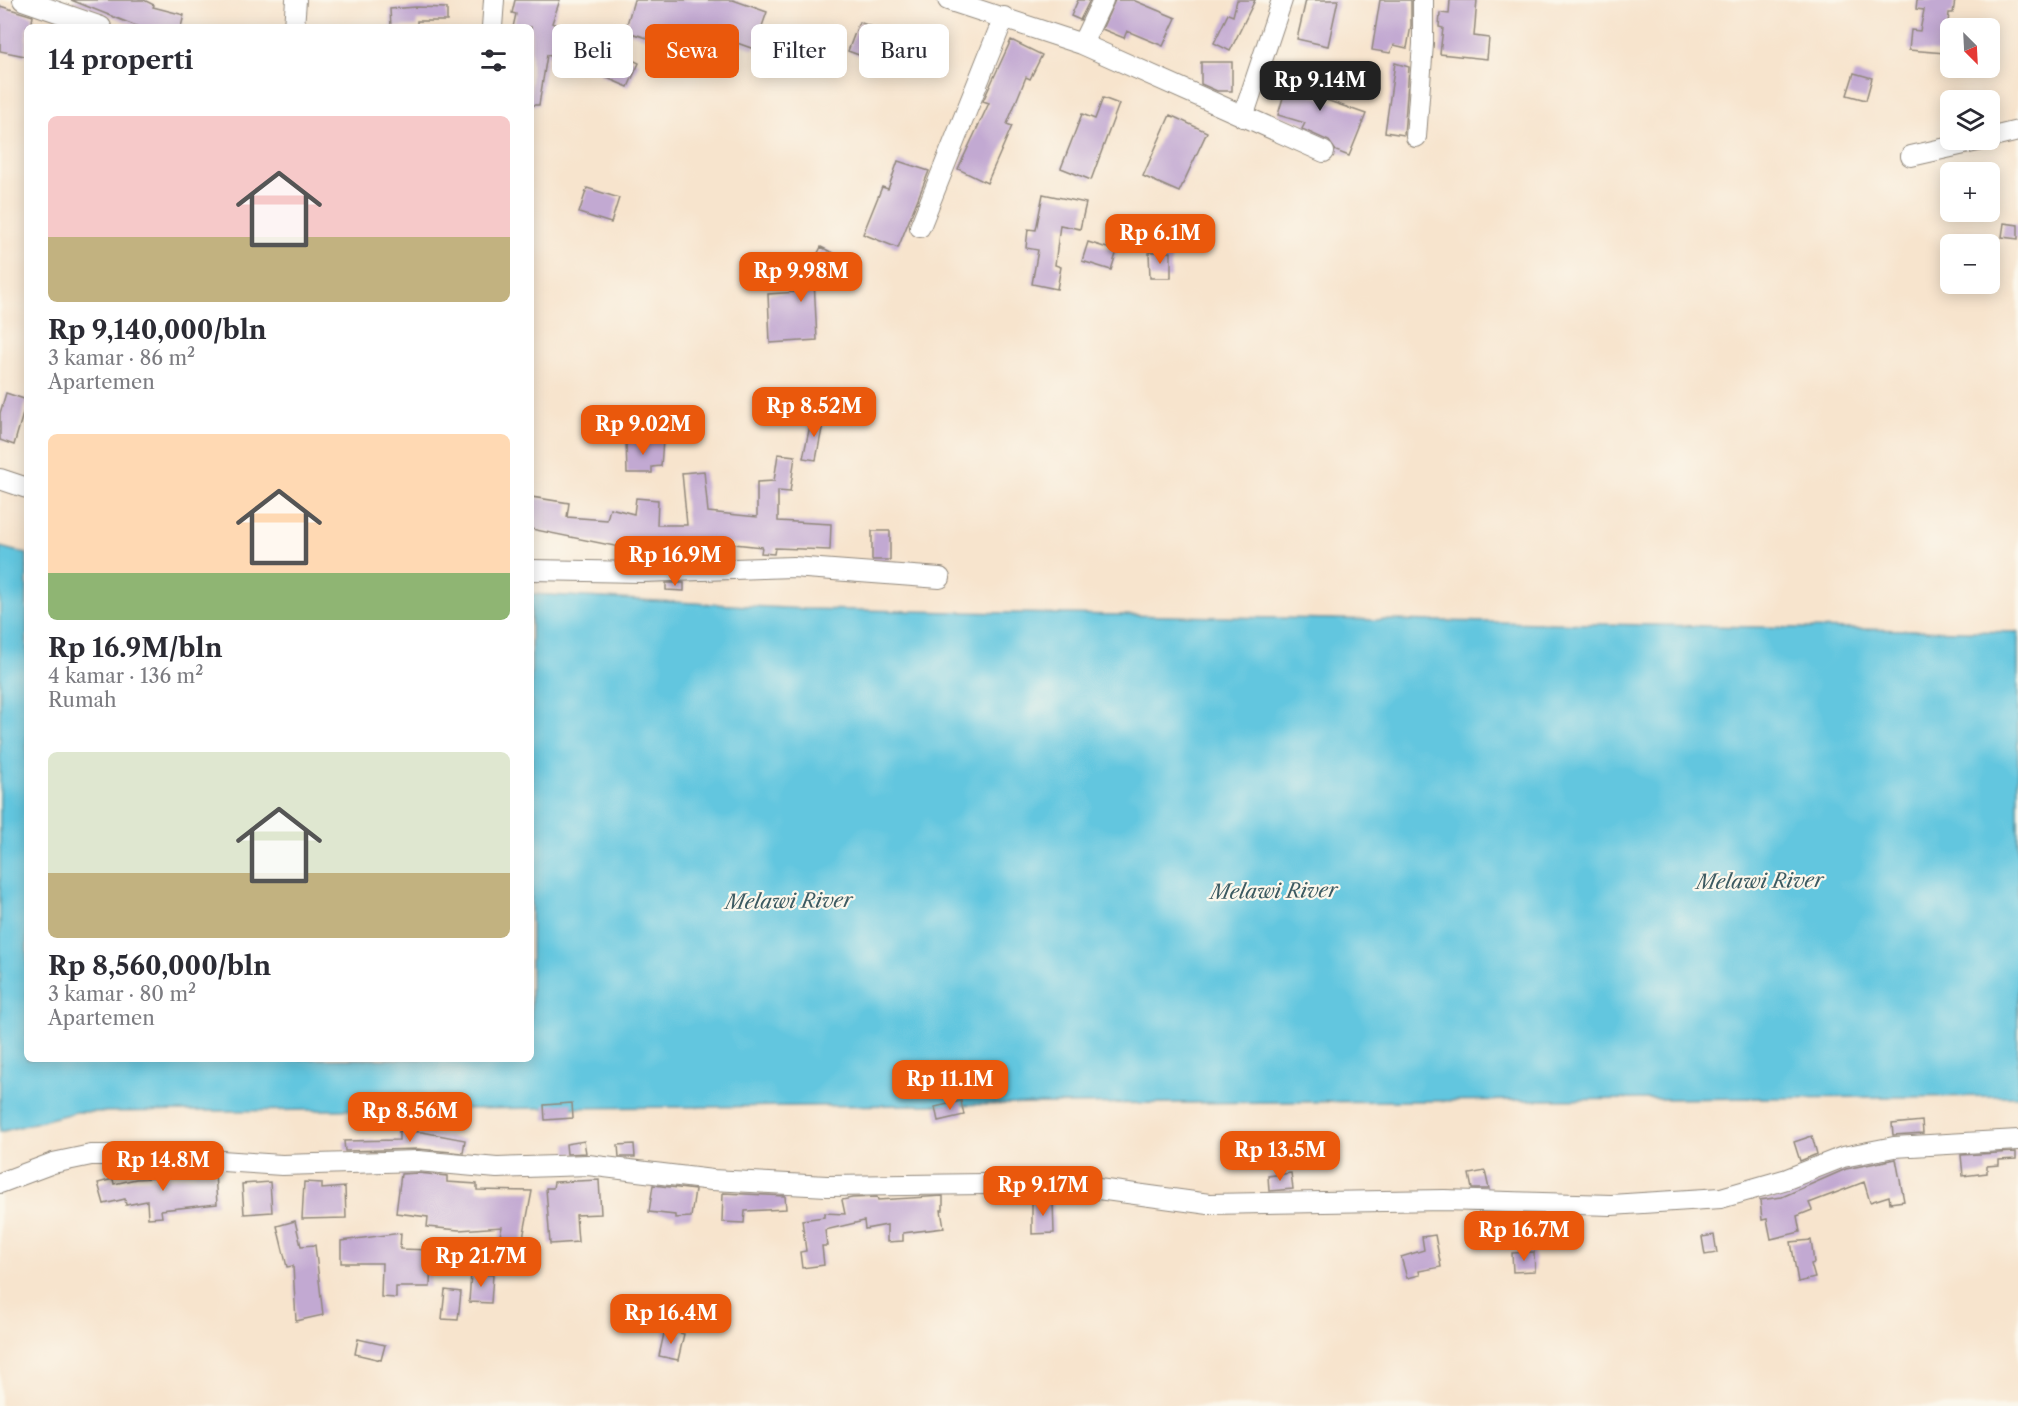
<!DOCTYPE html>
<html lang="id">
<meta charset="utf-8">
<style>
body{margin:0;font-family:"Libre Caslon Text",serif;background:#f2f2f3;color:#2b2b33;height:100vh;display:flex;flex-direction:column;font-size:22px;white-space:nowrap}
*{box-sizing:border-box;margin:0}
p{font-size:20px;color:#7c7c81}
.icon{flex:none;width:33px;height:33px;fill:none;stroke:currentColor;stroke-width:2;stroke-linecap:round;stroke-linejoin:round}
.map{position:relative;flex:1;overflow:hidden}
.drawer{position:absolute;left:24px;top:24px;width:510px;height:1038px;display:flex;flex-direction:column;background:#fff;border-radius:9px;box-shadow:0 3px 15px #0003}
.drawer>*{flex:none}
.top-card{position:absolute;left:552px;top:24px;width:570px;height:54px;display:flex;gap:12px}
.needle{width:39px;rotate:156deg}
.tools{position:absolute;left:1940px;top:18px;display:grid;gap:12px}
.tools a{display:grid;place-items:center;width:60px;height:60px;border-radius:9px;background:#fff;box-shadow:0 3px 15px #0003;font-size:30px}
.price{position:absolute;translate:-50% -51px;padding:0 14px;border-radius:12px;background:#ea580c;color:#fff;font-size:20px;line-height:39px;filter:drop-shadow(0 2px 3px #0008)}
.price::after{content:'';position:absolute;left:50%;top:36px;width:18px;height:14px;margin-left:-9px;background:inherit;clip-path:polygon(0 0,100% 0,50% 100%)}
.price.on{background:#222;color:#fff}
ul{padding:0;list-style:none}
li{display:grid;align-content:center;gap:12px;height:318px;padding:0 24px}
li span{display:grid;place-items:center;height:186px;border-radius:9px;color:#555}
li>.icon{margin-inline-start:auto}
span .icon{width:108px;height:108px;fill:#fffc;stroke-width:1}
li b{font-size:26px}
h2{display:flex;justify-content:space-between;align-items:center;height:72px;padding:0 24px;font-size:26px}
.chip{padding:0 21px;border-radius:9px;background:#fff;box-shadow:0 3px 15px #0003;font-size:21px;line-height:54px}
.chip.on{background:#ea580c;color:#fff}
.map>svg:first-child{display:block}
.water{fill:#62c6df;stroke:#467885;stroke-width:1.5}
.building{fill:#c2a9d2}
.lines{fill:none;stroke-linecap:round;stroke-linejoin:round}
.minor-casing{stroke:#91887c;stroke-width:22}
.minor{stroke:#fff;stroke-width:20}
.labels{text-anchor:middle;stroke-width:4.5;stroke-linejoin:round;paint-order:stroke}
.water-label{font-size:20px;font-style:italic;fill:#3c5a61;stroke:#fbf7ec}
</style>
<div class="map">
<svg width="2018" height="1406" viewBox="0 0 2018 1406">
<rect width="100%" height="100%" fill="#fbf7ec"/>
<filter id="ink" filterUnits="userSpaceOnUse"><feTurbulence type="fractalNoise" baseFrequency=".0167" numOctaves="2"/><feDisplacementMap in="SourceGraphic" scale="12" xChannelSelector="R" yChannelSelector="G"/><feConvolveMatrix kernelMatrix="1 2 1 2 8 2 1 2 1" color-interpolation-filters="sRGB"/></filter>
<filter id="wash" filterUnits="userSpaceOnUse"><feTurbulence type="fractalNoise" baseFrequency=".008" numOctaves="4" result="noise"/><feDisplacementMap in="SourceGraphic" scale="24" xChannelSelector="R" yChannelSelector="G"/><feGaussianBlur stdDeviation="1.35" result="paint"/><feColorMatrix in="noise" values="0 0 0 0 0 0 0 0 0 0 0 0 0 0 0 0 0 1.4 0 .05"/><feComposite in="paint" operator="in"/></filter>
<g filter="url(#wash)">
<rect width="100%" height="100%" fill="#f7e4cd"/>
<path class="water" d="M0 547 27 554V1059H531V594L804 609 2018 632V1096L76 1112 0 1132Z"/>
<g id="blocks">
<path class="building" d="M71 0H144L154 5 153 7 184 15 181 27H139Z
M515 0H560L552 23 558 26 551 56 547 55 539 105H531V27H513L516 14 512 13Z
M634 0H733L767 12 754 49 723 38 716 60 625 31Z
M1078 0H1090L1080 20 1071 16Z
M1115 0H1133L1176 18 1163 46 1127 31 1124 38 1102 29Z
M1237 0H1255L1230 51 1214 43 1228 14 1233 16Z
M1306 0H1338L1328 46 1297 39Z
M1380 0H1411V26L1407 48 1394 45 1390 53 1372 50Z
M1450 0H1477L1474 36 1489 38 1487 59 1440 54 1443 28 1439 27 1440 13 1449 14Z
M1917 0H1955L1953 13H1949L1945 53 1909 50 1911 30 1920 31 1924 10 1916 9Z
M0 6 33 16 31 27H27L25 56 0 51Z
M416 7 447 8V21H417V26L391 27 390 9Z
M859 22 878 29 867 58 848 51Z
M805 29 822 31 817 67 799 65Z
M1011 40 1042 55 1030 79 1026 77 1007 124 1012 126 987 183 958 169 989 103 983 101Z
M612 50 639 63 628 87 600 75Z
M1201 62H1232V91H1217L1201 84Z
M1395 63 1409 67 1404 135 1385 132Z
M1292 66 1318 74 1312 95 1366 114 1349 156 1336 151 1329 141 1302 129 1305 123 1278 115Z
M1854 73 1872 78 1866 100 1847 95Z
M1103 98 1119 104 1091 180 1061 168 1082 114 1095 119Z
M1170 115 1207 132 1179 192 1143 176Z
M898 161 929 171 898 248 863 234 882 187 888 189Z
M587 188 619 198 611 223 579 213Z
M1043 194 1086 203 1080 229 1060 225 1055 265 1061 267 1057 289 1032 284 1038 250 1026 248 1028 229 1036 230Z
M2004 223 2018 225V239L2002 237Z
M1088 242 1117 251 1111 270 1082 261Z
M821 247 843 258 828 287 814 280 817 340 770 343 768 294 798 292Z
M1149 252H1171V278H1150Z
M6 393 27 400 14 445 0 440V413Z
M812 416 824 418 816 460 803 458Z
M626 440H663L661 466 652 467V473H627Z
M778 454 795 456 790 492 778 491V521L831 524 830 550 775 548 774 554 761 553 762 547 697 540V552L649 553 531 529V497L569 503 567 517 607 520 610 508 634 514 636 498 658 500 657 525H687L682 473 704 471 708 512 757 517V482L774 481Z
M872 531H890V560H872Z
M666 583H684V591L666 590Z
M961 1101 964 1115 938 1121 935 1107Z
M572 1103 573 1118 545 1120 544 1105Z
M1922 1121 1923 1133 1893 1135 1892 1124Z
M399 1131 422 1132 465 1140 463 1153 418 1149 345 1151 344 1141 399 1140Z
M1812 1136 1817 1154 1800 1161 1794 1142Z
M584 1141 586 1153 567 1154 566 1144Z
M634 1144 635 1157H619L618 1145Z
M2016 1152V1159L1999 1160V1165L1987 1166V1173L1963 1176 1961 1155Z
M1896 1159 1904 1201 1890 1203 1889 1196 1870 1202 1864 1182 1809 1203 1812 1210 1797 1216 1800 1232 1771 1239 1767 1219 1762 1220 1760 1200 1782 1197 1846 1169Z
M1485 1171 1489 1189H1472L1469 1174Z
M195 1172 215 1173 217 1204 161 1210 162 1217 148 1218 147 1201 126 1205 125 1199 104 1204 98 1183 113 1179 114 1184 136 1179 195 1176Z
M418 1173 447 1176V1182L477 1184V1190L532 1191 520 1254 497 1249 502 1227 459 1230 427 1227 428 1217 396 1213 401 1174Z
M1291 1173 1293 1189 1269 1191 1268 1176Z
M599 1180 601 1214 576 1215 578 1242 550 1244 546 1188H553L554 1182Z
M270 1182 272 1212 244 1214 242 1184Z
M304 1182 322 1183V1189L345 1187 346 1218 302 1219Z
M653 1185 695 1190 691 1217 675 1218V1215L649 1212Z
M723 1193 785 1196 786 1209 745 1211 744 1223 722 1222Z
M943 1196V1210H941L944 1228 903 1233V1241L887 1242V1225L865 1229 864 1221 825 1230 827 1246H822L824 1265 802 1268 800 1252 806 1251 802 1220 824 1217V1213L845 1214 842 1200 852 1198 877 1197 878 1200Z
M1032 1201H1053L1054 1233 1032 1234Z
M295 1221 301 1246 315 1245 323 1315 296 1321 293 1266 287 1267 277 1226Z
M401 1233 400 1249 431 1250 430 1287H396V1298L381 1297 382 1263H341V1241Z
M1435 1235 1441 1267 1419 1271 1420 1275 1407 1278 1401 1257 1424 1250 1422 1237Z
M1714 1235 1717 1253 1705 1255 1702 1237Z
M1811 1240 1814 1263 1811 1264 1815 1278 1798 1282 1791 1242Z
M1534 1252 1535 1271 1513 1272 1512 1253Z
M471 1273 493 1275 491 1303 469 1302Z
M445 1290 461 1292 458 1320 442 1319Z
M665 1329 684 1334 678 1360 659 1356Z
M358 1339 385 1345 381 1360 355 1354Z"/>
</g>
</g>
<g filter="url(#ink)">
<use href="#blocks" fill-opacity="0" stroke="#91887c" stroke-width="1.5"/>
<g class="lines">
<g class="minor-casing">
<path id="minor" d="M23 0 101 27
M948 0 1082 44 1324 152
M294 27 296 0
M492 27 494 0
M1082 44 1103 0
M1243 117 1282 0
M1416 137 1423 44V0
M1989 138 2018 131
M1911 156 1982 140
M920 227 1004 17
M0 479 27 488
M531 570 641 572 793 567 940 578
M0 1183 53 1163 91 1155H132L282 1165 418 1161 497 1168 588 1165 712 1180 827 1186 1054 1183 1209 1204 1444 1200 1611 1205 1721 1198 1787 1179 1843 1157 1894 1147 2018 1140"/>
</g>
<use href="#minor" class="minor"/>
</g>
</g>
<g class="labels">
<g class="water-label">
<text transform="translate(1760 881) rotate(-1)" y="7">Melawi River</text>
<text transform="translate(1274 891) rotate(-1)" y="7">Melawi River</text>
<text transform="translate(789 901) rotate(-1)" y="7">Melawi River</text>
</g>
</g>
</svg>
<div class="tools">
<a><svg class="needle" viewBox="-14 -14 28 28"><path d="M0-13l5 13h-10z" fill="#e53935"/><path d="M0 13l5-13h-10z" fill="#7c7c81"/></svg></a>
<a><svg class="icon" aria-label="layers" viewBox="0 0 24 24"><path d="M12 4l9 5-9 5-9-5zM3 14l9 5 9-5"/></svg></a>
<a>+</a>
<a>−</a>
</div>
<b class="price on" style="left:1320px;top:112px">Rp 9.14M</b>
<b class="price" style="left:1160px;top:265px">Rp 6.1M</b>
<b class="price" style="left:801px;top:303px">Rp 9.98M</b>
<b class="price" style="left:814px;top:438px">Rp 8.52M</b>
<b class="price" style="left:643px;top:456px">Rp 9.02M</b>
<b class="price" style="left:675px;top:587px">Rp 16.9M</b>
<b class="price" style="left:950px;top:1111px">Rp 11.1M</b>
<b class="price" style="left:410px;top:1143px">Rp 8.56M</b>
<b class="price" style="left:1280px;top:1182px">Rp 13.5M</b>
<b class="price" style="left:163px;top:1192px">Rp 14.8M</b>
<b class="price" style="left:1043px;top:1217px">Rp 9.17M</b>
<b class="price" style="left:1524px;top:1262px">Rp 16.7M</b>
<b class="price" style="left:481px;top:1288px">Rp 21.7M</b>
<b class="price" style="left:671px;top:1345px">Rp 16.4M</b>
<div class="top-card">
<a class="chip">Beli</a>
<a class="chip on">Sewa</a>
<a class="chip">Filter</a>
<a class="chip">Baru</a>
</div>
<section class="drawer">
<h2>14 properti<svg class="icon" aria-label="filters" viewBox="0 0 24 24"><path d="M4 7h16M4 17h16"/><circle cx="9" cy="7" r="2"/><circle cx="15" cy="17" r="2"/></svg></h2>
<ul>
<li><span style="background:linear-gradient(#f6c9c9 65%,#c2b280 0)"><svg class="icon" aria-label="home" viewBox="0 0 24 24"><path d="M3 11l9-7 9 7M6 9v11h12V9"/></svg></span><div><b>Rp 9,140,000/bln</b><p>3 kamar · 86 m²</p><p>Apartemen</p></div></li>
<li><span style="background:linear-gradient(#ffd9b3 75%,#8fb573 0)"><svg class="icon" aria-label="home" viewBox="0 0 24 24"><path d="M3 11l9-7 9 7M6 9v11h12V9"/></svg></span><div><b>Rp 16.9M/bln</b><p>4 kamar · 136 m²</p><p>Rumah</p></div></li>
<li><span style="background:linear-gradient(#dfe7d0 65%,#c2b280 0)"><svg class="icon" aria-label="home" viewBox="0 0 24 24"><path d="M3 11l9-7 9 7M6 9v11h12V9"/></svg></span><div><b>Rp 8,560,000/bln</b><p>3 kamar · 80 m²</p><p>Apartemen</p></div></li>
</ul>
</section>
</div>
